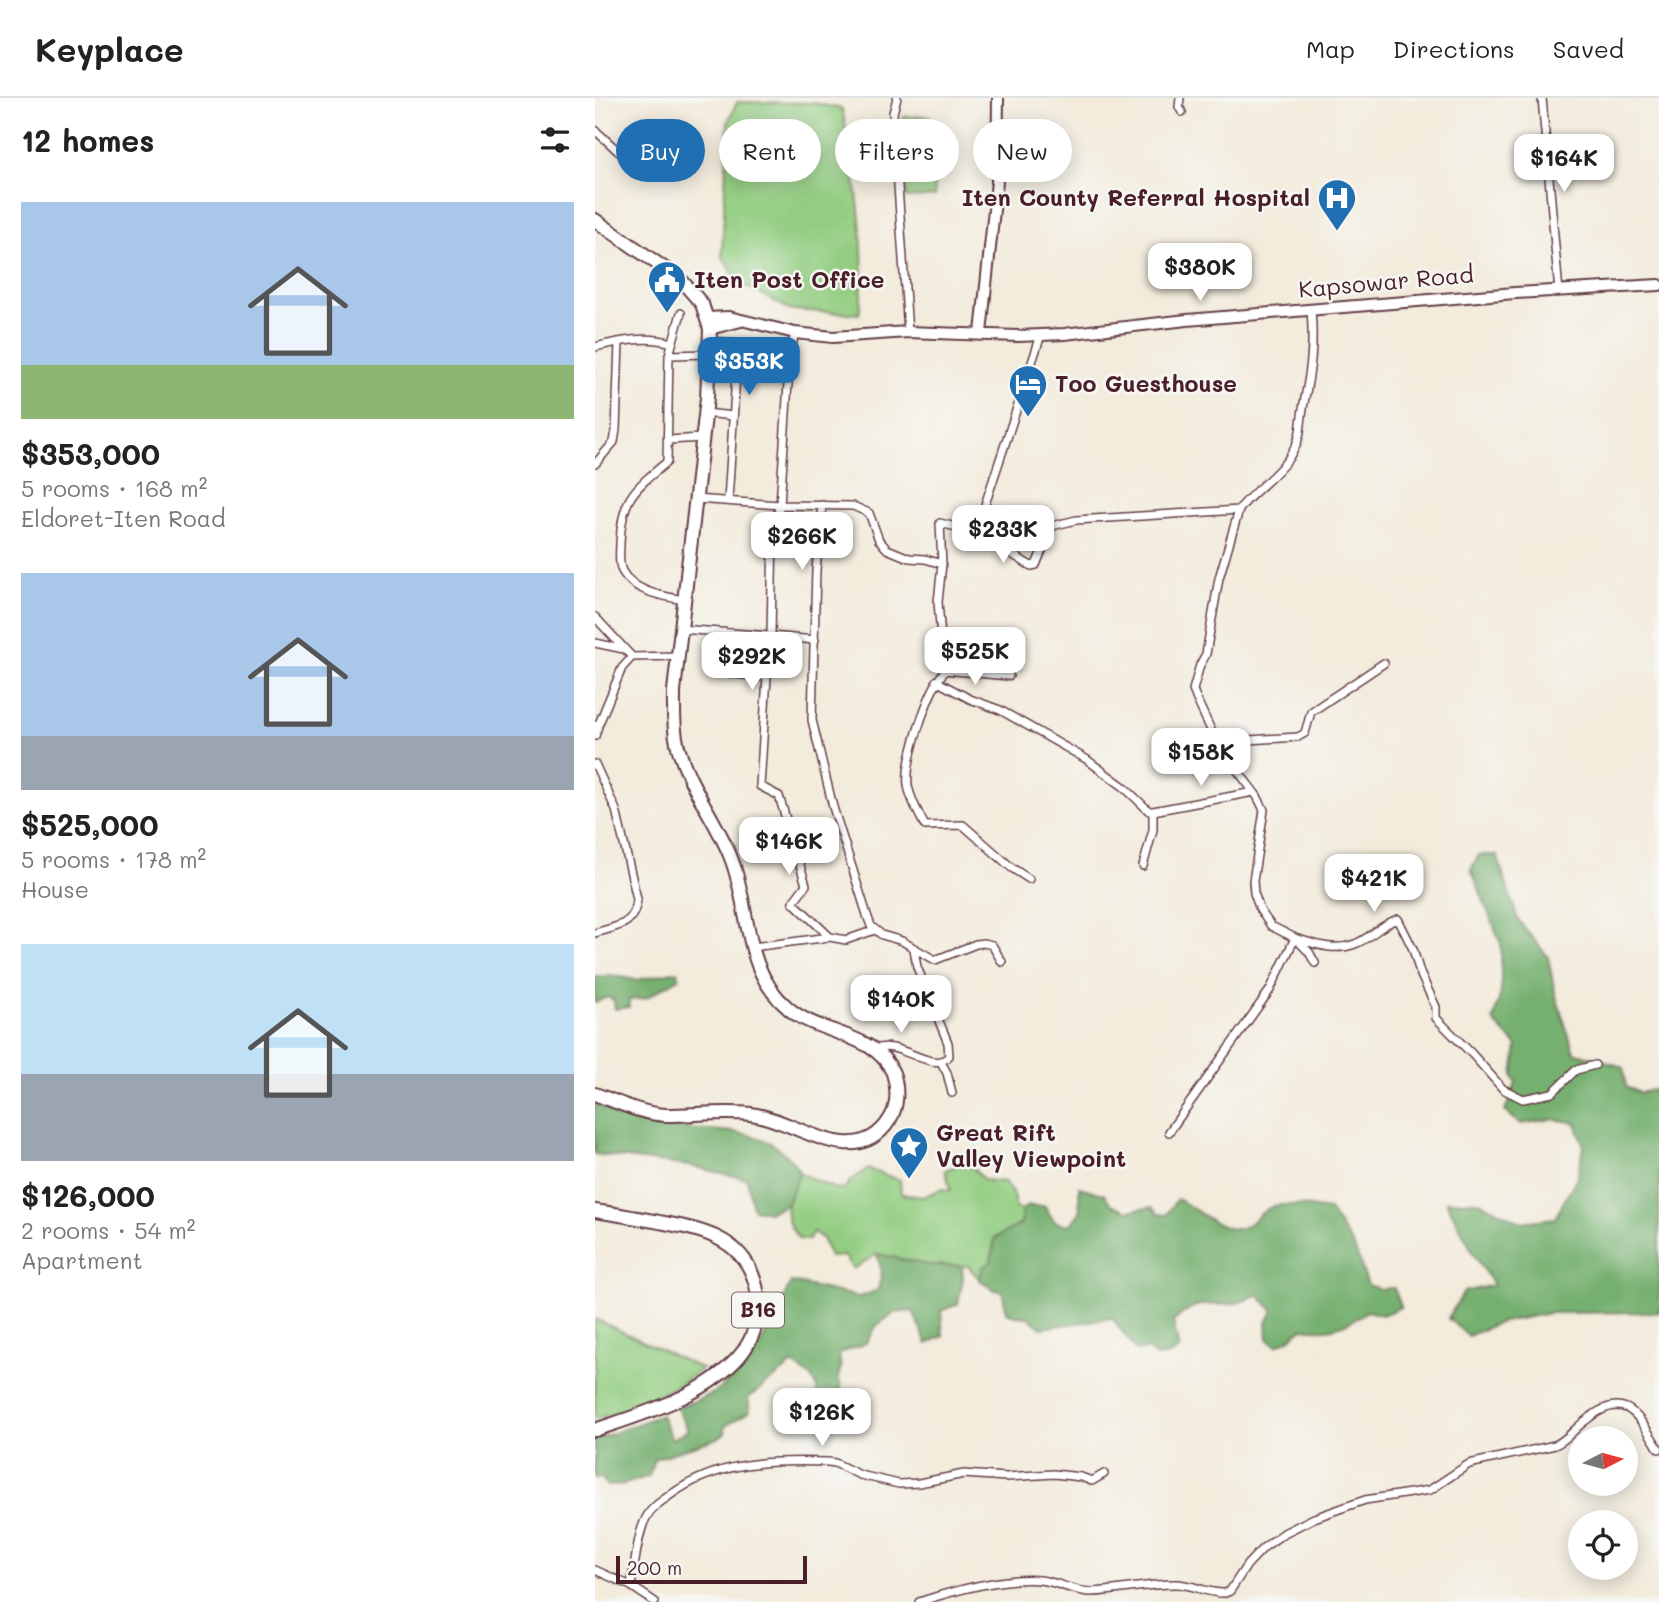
<!DOCTYPE html>
<meta charset="utf-8">
<style>
body{margin:0;font-family:Mali,sans-serif;background:#f6f6f6;color:#222;height:100vh;display:flex;flex-direction:column;font-size:26px;white-space:nowrap}
*{box-sizing:border-box;margin:0}
p{font-size:23px;color:#767676}
.icon{flex:none;width:38px;height:38px;fill:none;stroke:currentColor;stroke-width:2;stroke-linecap:round;stroke-linejoin:round}
.map{position:relative;flex:1;overflow:hidden}
.side{display:flex;flex-direction:column;background:#fff;width:595px}
.side>*{flex:none}
.top-card{position:absolute;left:21px;top:21px;width:665px;height:63px;display:flex;gap:14px}
.needle{width:46px;rotate:84deg}
.tools{position:absolute;left:973px;top:1328px;display:grid;gap:14px}
.tools a{display:grid;place-items:center;width:70px;height:70px;border-radius:50%;background:#fff;box-shadow:0 4px 18px #0003;font-size:35px}
.scale{position:absolute;left:21px;bottom:18px;width:191px;box-sizing:border-box;padding-left:7px;border:4px solid #4a1f2b;border-top:0;font-size:19px;line-height:24px;white-space:nowrap;color:#4a1f2b;-webkit-text-stroke:5px #f6f6f2;paint-order:stroke}
.price{position:absolute;translate:-50% -60px;padding:0 16px;border-radius:14px;background:#fff;color:#222;font-size:23px;line-height:46px;filter:drop-shadow(0 2px 4px #0008)}
.price::after{content:'';position:absolute;left:50%;top:42px;width:21px;height:16px;margin-left:-10px;background:inherit;clip-path:polygon(0 0,100% 0,50% 100%)}
.price.active{background:#1f6fb2;color:#fff}
ul{padding:0;list-style:none}
li{display:grid;align-content:center;gap:14px;height:371px;padding:0 21px}
li span{display:grid;place-items:center;height:217px;border-radius:0px;color:#555}
li>.icon{margin-inline-start:auto}
span .icon{width:126px;height:126px;fill:#fffc;stroke-width:1}
li b{font-size:30px}
h2{display:flex;justify-content:space-between;align-items:center;height:84px;padding:0 21px;font-size:30px}
.tag{padding:0 24px;border-radius:32px;background:#fff;box-shadow:0 4px 18px #0003;font-size:24px;line-height:63px}
.tag.active{background:#1f6fb2;color:#fff}
header{display:flex;align-items:center;gap:42px;box-sizing:border-box;height:98px;padding:0 35px;background:#fff;border-bottom:2px solid #e0e0e0}
header strong{font-size:33px}
nav{display:flex;gap:38px;margin-inline-start:auto;font-size:24px}
main{display:flex;flex:1;min-height:0}
.map>svg:first-child{display:block}
.green{fill:#93cd81;stroke:#6e7656;stroke-width:2}
.forest{fill:#76b06f;stroke:#60684d;stroke-width:2}
.lines{fill:none;stroke-linecap:round;stroke-linejoin:round}
.street-casing{stroke:#633e45;stroke-width:10}
.secondary-casing{stroke:#633e45;stroke-width:14}
.primary-casing{stroke:#633e45;stroke-width:16}
.street{stroke:#fff;stroke-width:7}
.secondary{stroke:#fff;stroke-width:10}
.primary{stroke:#fff;stroke-width:12}
.labels{text-anchor:middle;stroke-width:5;stroke-linejoin:round;paint-order:stroke}
.shield{fill:#f6f6f2;stroke:#7e6067;stroke-width:2}
.shield-label{font-size:21px;font-weight:bold;fill:#4a1f2b}
.poi-label{font-size:23px;font-weight:bold;fill:#4a1f2b;stroke:#f6f6f2;text-anchor:start}
.street-label{font-size:23px;fill:#4a1f2b;stroke:#f6f6f2}
</style>
<header>
<strong>Keyplace</strong>
<nav><a>Map</a><a>Directions</a><a>Saved</a></nav>
</header>
<main>
<section class="side">
<h2>12 homes<svg class="icon" aria-label="filters" viewBox="0 0 24 24"><path d="M4 7h16M4 17h16"/><circle cx="9" cy="7" r="2"/><circle cx="15" cy="17" r="2"/></svg></h2>
<ul>
<li><span style="background:linear-gradient(#a9c7e8 75%,#8fb573 0)"><svg class="icon" aria-label="home" viewBox="0 0 24 24"><path d="M3 11l9-7 9 7M6 9v11h12V9"/></svg></span><div><b>$353,000</b><p>5 rooms · 168 m²</p><p>Eldoret-Iten Road</p></div></li>
<li><span style="background:linear-gradient(#a9c7e8 75%,#9aa5b1 0)"><svg class="icon" aria-label="home" viewBox="0 0 24 24"><path d="M3 11l9-7 9 7M6 9v11h12V9"/></svg></span><div><b>$525,000</b><p>5 rooms · 178 m²</p><p>House</p></div></li>
<li><span style="background:linear-gradient(#bfe0f5 60%,#9aa5b1 0)"><svg class="icon" aria-label="home" viewBox="0 0 24 24"><path d="M3 11l9-7 9 7M6 9v11h12V9"/></svg></span><div><b>$126,000</b><p>2 rooms · 54 m²</p><p>Apartment</p></div></li>
</ul>
</section>
<div class="map">
<svg width="1064" height="1504" viewBox="0 0 1064 1504">
<rect width="100%" height="100%" fill="#f6f6f2"/>
<filter id="ink" filterUnits="userSpaceOnUse"><feTurbulence type="fractalNoise" baseFrequency=".0143" numOctaves="2"/><feDisplacementMap in="SourceGraphic" scale="14" xChannelSelector="R" yChannelSelector="G"/><feConvolveMatrix kernelMatrix="1 2 1 2 8 2 1 2 1" color-interpolation-filters="sRGB"/></filter>
<filter id="wash" filterUnits="userSpaceOnUse"><feTurbulence type="fractalNoise" baseFrequency=".00686" numOctaves="4" result="noise"/><feDisplacementMap in="SourceGraphic" scale="28" xChannelSelector="R" yChannelSelector="G"/><feGaussianBlur stdDeviation="1.57" result="paint"/><feColorMatrix in="noise" values="0 0 0 0 0 0 0 0 0 0 0 0 0 0 0 0 0 1.4 0 .05"/><feComposite in="paint" operator="in"/></filter>
<g filter="url(#wash)">
<rect width="100%" height="100%" fill="#f3ebdb"/>
<path class="green" d="M142 4 219 5 247 11C260 73 274 153 264 216L196 212 143 184 127 158 133 24Z
M335 18 340 98 312 100 308 19Z
M372 1064 389 1082 410 1084 420 1100V1110L427 1112 433 1108 426 1129 400 1140 396 1164 387 1170 385 1182 373 1168 334 1167 282 1156 258 1171 249 1158 235 1159 227 1140 218 1134 213 1142 204 1141C182 1115 193 1102 205 1075L238 1090 250 1091 255 1083 273 1071 305 1082 306 1096 328 1099 346 1091 356 1092 350 1072Z
M0 1221 107 1271C75 1294 38 1311 0 1321Z"/>
<path class="forest" d="M884 757H902L923 822 953 859 960 895 979 954 1028 969 1031 989 1046 995 1064 990V1214L954 1215 903 1225 873 1238 853 1220 869 1194 898 1187 878 1155 851 1103H883L926 1124 960 1120 982 1079 989 1049 981 1025 958 1021 925 1026 910 1013 921 985 918 978 922 948 898 923 906 894V846L876 771Z
M83 873 84 880 51 900 34 902V909L20 911 19 902 12 899 0 905V878H20L41 882Z
M0 1006C24 1016 48 1025 73 1029 121 1035 178 1025 205 1075L191 1107 174 1114 158 1111 152 1081 95 1068 0 1056Z
M484 1089 509 1096 516 1106 532 1113 557 1109 563 1116 571 1117 582 1101C598 1109 624 1132 641 1131 656 1130 665 1112 679 1108 695 1104 718 1110 734 1112L759 1149 773 1187 786 1191 799 1190 806 1209 787 1217 772 1213C750 1229 735 1234 708 1230L694 1241 682 1247 673 1241 672 1225 678 1212 663 1197C656 1199 648 1204 641 1205 610 1211 606 1197 578 1224L584 1251 574 1257 561 1259 552 1251 541 1253C535 1240 524 1233 518 1220L446 1230 433 1219 420 1218 412 1214 407 1193 400 1192 385 1182 387 1170 396 1164 400 1140 426 1126 427 1112 433 1108H450C456 1121 461 1128 476 1126L485 1114Z
M282 1156 334 1167 367 1168 368 1181 363 1206 346 1213 348 1238 332 1246 318 1213 300 1215 282 1227 271 1245 244 1256 246 1270 243 1278 247 1293 243 1307 235 1318 220 1319C213 1300 223 1305 222 1291 222 1280 205 1272 198 1266L153 1300 155 1313 129 1329 131 1334 123 1340 59 1361 54 1378 30 1386 12 1388 6 1379 0 1380V1342L66 1317 77 1341 93 1332 82 1310C94 1305 107 1301 118 1295 158 1271 178 1224 196 1184L265 1199 283 1192 287 1174Z"/>
</g>
<g filter="url(#ink)">
<g class="lines">
<g class="street-casing">
<path id="street" d="M302 0 298 15 313 234
M585 0 584 9 587 14
M947 0 964 194
M0 32 24 54
M716 212C719 246 716 272 709 305 704 329 709 338 693 361 679 381 656 394 644 412L624 480 611 556 605 567 598 592 602 602 623 647 662 698 669 712 658 783 659 795 665 812 676 828 700 840 714 854 720 865
M86 215 74 257 72 364C38 392 27 400 25 445 25 454 23 465 27 473 38 494 68 498 89 502
M446 237 381 434 436 468 441 467 457 428 481 422 644 412
M115 243 143 245 133 403
M0 249C25 243 52 237 77 245
M74 257 114 256
M110 315 138 318
M73 342 107 340
M0 366 19 344 21 332 24 244
M100 401 185 407 258 408 274 415 284 442 292 451 314 460 330 461 347 466 343 504 349 574C333 593 310 662 313 687 315 701 324 716 330 728L368 727 417 770 434 781
M227 407 221 472 217 622 238 709 272 817 276 828 287 837 307 843 340 862 381 846 389 845 397 847 407 864
M347 466 345 425 381 434
M0 519 37 559
M85 531 176 538 178 432 185 407 195 255 200 235
M129 534V575L172 579 165 688 184 698 211 787 198 804 235 839
M176 538 220 542
M0 545 29 551
M349 572 414 578
M341 583 375 601 405 612 491 661 529 689 554 713H558V732L548 768
M0 627 3 628 27 570 37 559 83 558
M0 638 3 628
M622 644 703 639 710 635 716 614 789 565
M0 666 21 712 42 801C40 828 22 828 0 835
M558 713 659 694
M157 849 235 839 251 842 280 832
M279 952C303 939 337 977 354 958L353 945 322 869 319 851
M346 964 352 975 357 995
M574 1034 675 892 700 840C720 846 739 854 760 846 776 840 786 826 803 821L818 851 825 875 841 909V920L877 956 908 991 928 1001 957 995 981 972 1000 967
M0 1472 36 1488 60 1504
M36 1488C40 1468 42 1437 51 1420 56 1410 65 1404 74 1398 121 1363 177 1362 233 1364L240 1365 265 1377 304 1386 324 1385 369 1376 411 1379 459 1376 486 1379 497 1383 509 1376
M324 1504C358 1493 410 1479 445 1482 463 1484 479 1494 497 1494 526 1493 554 1485 583 1486 599 1487 614 1496 630 1495L635 1493 652 1467 668 1450 689 1435 719 1420 770 1402 835 1392 874 1366 960 1347C972 1342 979 1331 990 1323 1031 1289 1043 1318 1064 1351"/>
</g>
<g class="secondary-casing">
<path id="secondary" d="M112 220 134 219 200 235 238 239 313 234 423 238 469 236 592 222 761 208 920 195 1064 187
M115 231 146 223
M386 235 402 83 403 0"/>
</g>
<g class="primary-casing">
<path id="primary" d="M0 122 86 182 107 206 115 231 112 300 79 593C79 610 78 628 82 645 92 687 121 721 136 760 156 811 147 871 193 910 223 937 281 934 298 975 303 990 303 1008 295 1021 261 1076 200 1021 156 1016 127 1013 99 1017 71 1017 47 1016 22 1004 0 996
M0 1113C21 1116 42 1120 64 1124 102 1131 145 1138 159 1181 162 1190 164 1197 163 1207 162 1230 156 1247 139 1264 103 1300 47 1316 0 1332"/>
</g>
<use href="#street" class="street"/>
<use href="#secondary" class="secondary"/>
<use href="#primary" class="primary"/>
</g>
</g>
<defs>
<g id="hospital-pin" transform="scale(2.0125)"><path d="M0 17L-7.5 6A9.5 9.5 0 1 1 7.5 6Z" fill="#1f6fb2" stroke="#f6f6f2"/><path d="M-5-5h3v3.5h4V-5h3V5h-3V1.5h-4V5h-3Z" fill="#fff"/></g>
<g id="civic-pin" transform="scale(2.0125)"><path d="M0 17L-7.5 6A9.5 9.5 0 1 1 7.5 6Z" fill="#1f6fb2" stroke="#f6f6f2"/><path d="M-.6-6.5H3V-4.5H.6V-3L4-1V1h2V6H-6V1h2V-1L-.6-3ZM-1.2 2.5V6h2.4V2.5Z" fill="#fff"/></g>
<g id="hotel-pin" transform="scale(2.0125)"><path d="M0 17L-7.5 6A9.5 9.5 0 1 1 7.5 6Z" fill="#1f6fb2" stroke="#f6f6f2"/><path d="M-6-4.5h1.5V1H6V5H4.5V3h-9V5H-6ZM-4 0a1.8 1.8 0 1 1 3.6 0ZM.5 0V-2.5h3Q6-2.5 6 0Z" fill="#fff"/></g>
<g id="sight-pin" transform="scale(2.0125)"><path d="M0 17L-7.5 6A9.5 9.5 0 1 1 7.5 6Z" fill="#1f6fb2" stroke="#f6f6f2"/><path d="M0-6L1.8-2.2L6-1.7L2.9 1.2L3.7 5.4L0 3.3L-3.7 5.4L-2.9 1.2L-6-1.7L-1.8-2.2Z" fill="#fff"/></g>
</defs>
<g fill-rule="evenodd">
<use href="#hospital-pin" x="742" y="100"/>
<use href="#civic-pin" x="72" y="182"/>
<use href="#hotel-pin" x="433" y="286"/>
<use href="#sight-pin" x="314" y="1048"/>
</g>
<g class="labels">
<rect class="shield" x="137" y="1194.5" width="52" height="35" rx="5"/>
<g class="shield-label">
<text x="163" y="1219">B16</text>
</g>
<g class="poi-label">
<text x="715" y="108" text-anchor="end">Iten County Referral Hospital</text>
<text x="99" y="190">Iten Post Office</text>
<text x="460" y="294">Too Guesthouse</text>
<text x="341" y="1043">Great Rift<tspan x="341" dy="26">Valley Viewpoint</tspan></text>
</g>
<g class="street-label">
<text transform="translate(791 184) rotate(-5)" y="8">Kapsowar Road</text>
</g>
</g>
</svg>
<div class="tools">
<a><svg class="needle" viewBox="-14 -14 28 28"><path d="M0-13l5 13h-10z" fill="#e53935"/><path d="M0 13l5-13h-10z" fill="#767676"/></svg></a>
<a><svg class="icon" aria-label="locate" viewBox="0 0 24 24"><circle cx="12" cy="12" r="6"/><path d="M12 2v4M12 18v4M2 12h4M18 12h4"/></svg></a>
</div>
<div class="scale">200 m</div>
<b class="price" style="left:969px;top:96px">$164K</b>
<b class="price" style="left:605px;top:205px">$380K</b>
<b class="price active" style="left:154px;top:299px">$353K</b>
<b class="price" style="left:408px;top:467px">$233K</b>
<b class="price" style="left:207px;top:474px">$266K</b>
<b class="price" style="left:380px;top:589px">$525K</b>
<b class="price" style="left:157px;top:594px">$292K</b>
<b class="price" style="left:606px;top:690px">$158K</b>
<b class="price" style="left:194px;top:779px">$146K</b>
<b class="price" style="left:779px;top:816px">$421K</b>
<b class="price" style="left:306px;top:937px">$140K</b>
<b class="price" style="left:227px;top:1350px">$126K</b>
<div class="top-card">
<a class="tag active">Buy</a>
<a class="tag">Rent</a>
<a class="tag">Filters</a>
<a class="tag">New</a>
</div>
</div>
</main>
